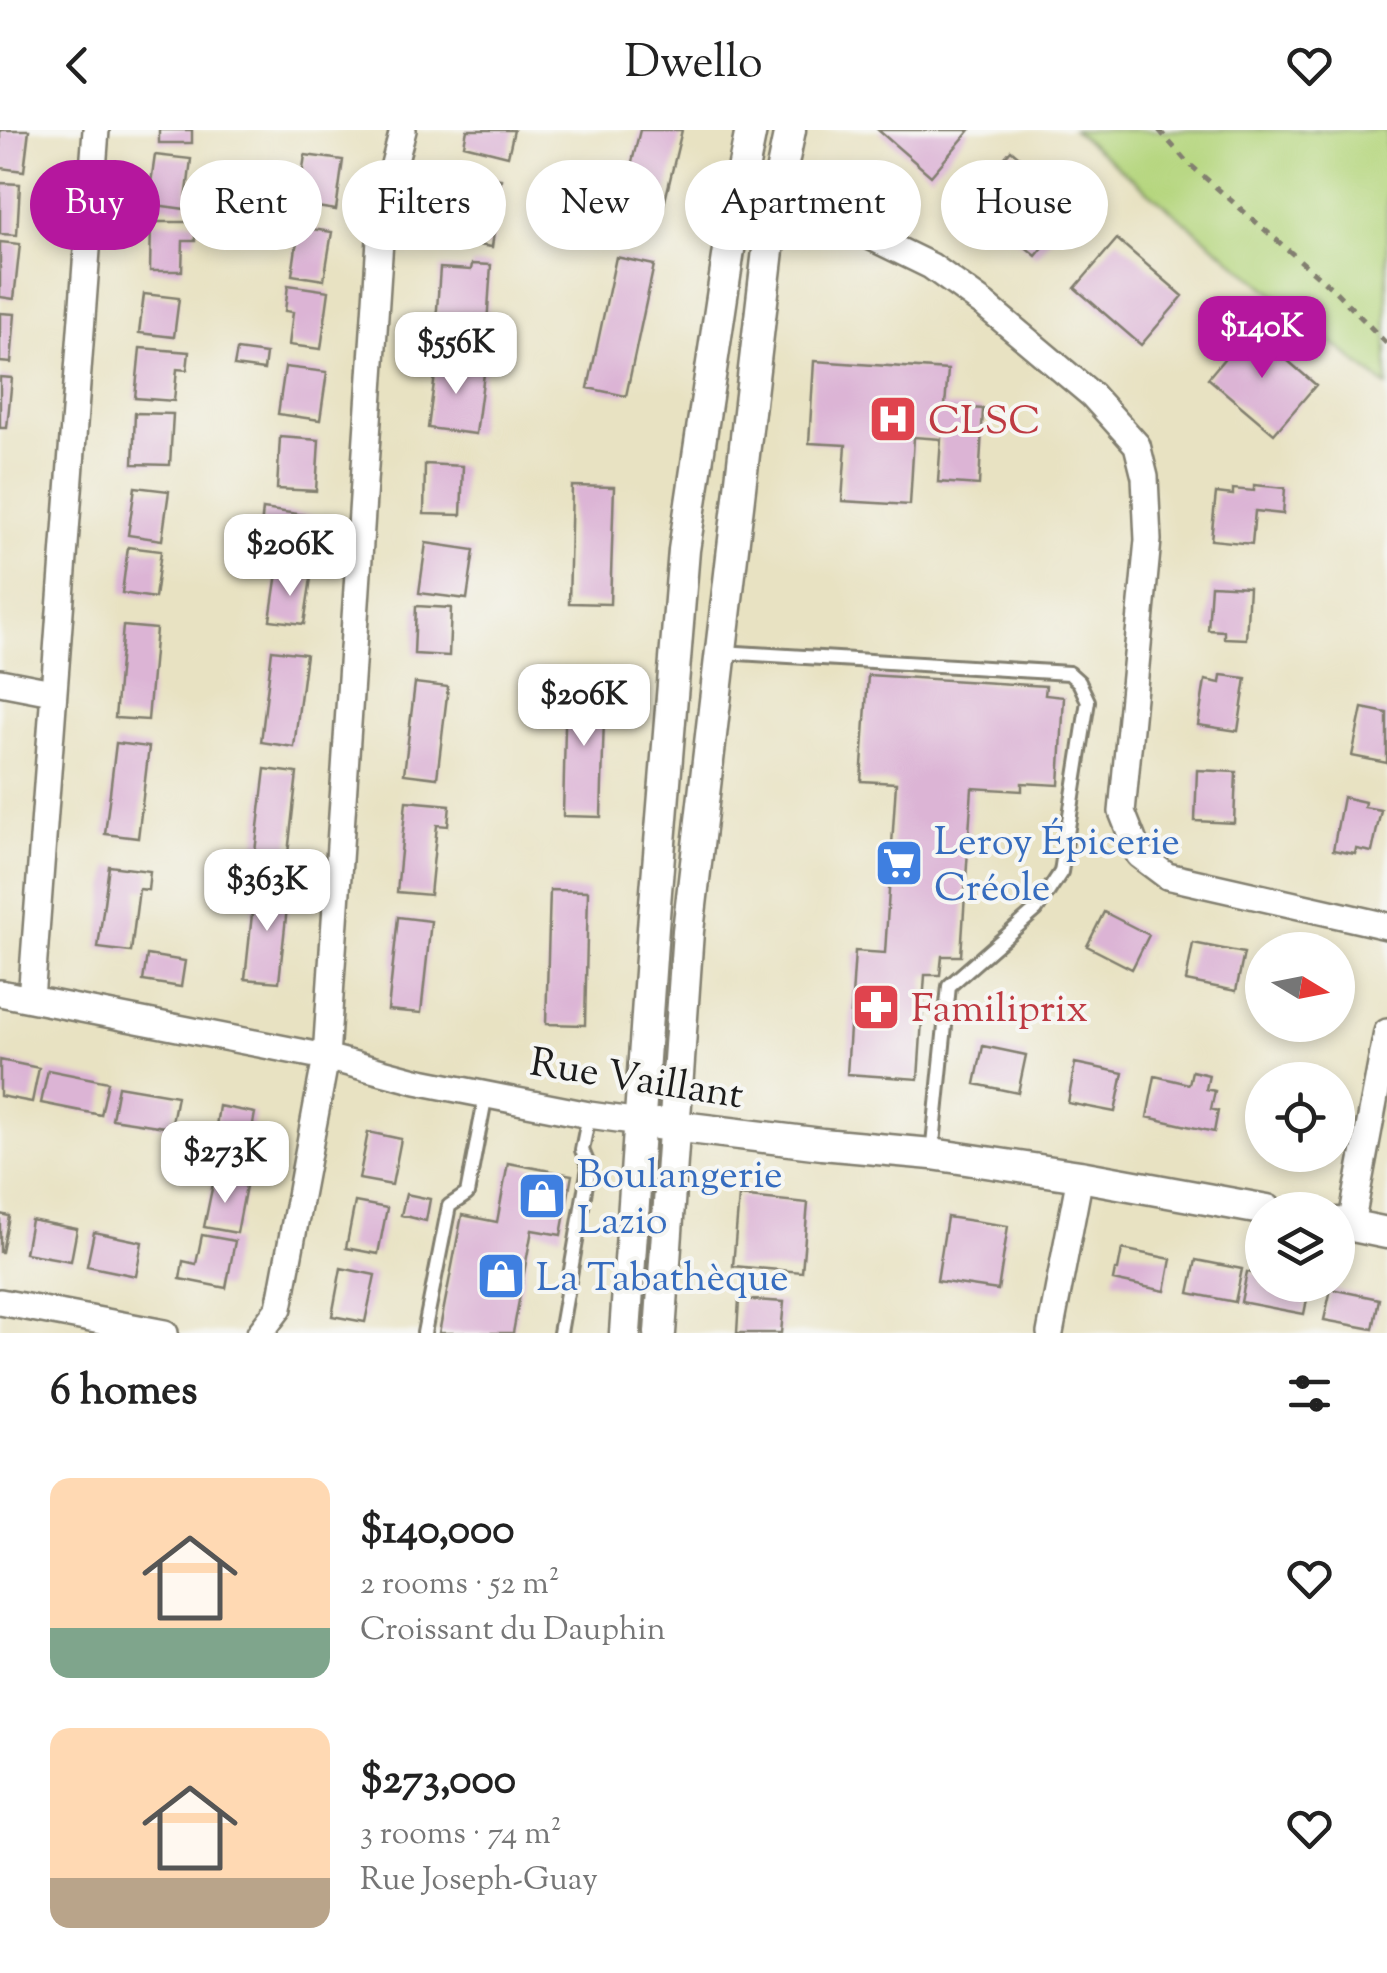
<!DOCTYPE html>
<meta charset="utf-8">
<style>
body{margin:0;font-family:"Sorts Mill Goudy",serif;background:#f2f2f2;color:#222;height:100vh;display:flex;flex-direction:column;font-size:38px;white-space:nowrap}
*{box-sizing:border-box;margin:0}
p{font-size:32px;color:#767676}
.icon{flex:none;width:55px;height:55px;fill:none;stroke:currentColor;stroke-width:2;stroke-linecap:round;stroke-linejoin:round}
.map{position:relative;height:1203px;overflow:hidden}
.drawer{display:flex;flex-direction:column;background:#fff;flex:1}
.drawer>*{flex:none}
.guide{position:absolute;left:30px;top:30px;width:1328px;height:90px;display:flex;gap:20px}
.needle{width:65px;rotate:100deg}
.tools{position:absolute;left:1245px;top:802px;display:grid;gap:20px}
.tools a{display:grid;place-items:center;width:110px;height:110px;border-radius:50%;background:#fff;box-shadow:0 5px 15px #0003;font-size:50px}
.price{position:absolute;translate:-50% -85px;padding:0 22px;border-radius:20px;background:#fff;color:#222;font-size:32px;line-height:65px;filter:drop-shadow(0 2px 5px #0008)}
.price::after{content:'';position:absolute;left:50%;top:60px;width:30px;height:22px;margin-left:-15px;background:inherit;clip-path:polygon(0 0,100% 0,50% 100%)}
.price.on{background:#b5179e;color:#fff}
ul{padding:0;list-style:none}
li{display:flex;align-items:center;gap:30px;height:250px;padding:0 50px}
li span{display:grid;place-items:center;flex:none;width:280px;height:200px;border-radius:20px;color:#555}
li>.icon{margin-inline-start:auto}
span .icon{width:120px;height:120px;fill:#fffc;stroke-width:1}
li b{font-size:42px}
h2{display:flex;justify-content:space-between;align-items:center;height:120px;padding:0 50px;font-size:42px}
.tag{padding:0 35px;border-radius:45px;background:#fff;box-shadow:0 5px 15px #0003;font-size:35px;line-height:90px}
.tag.on{background:#b5179e;color:#fff}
header{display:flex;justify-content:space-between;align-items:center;height:130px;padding:0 50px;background:#fff;font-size:45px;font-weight:600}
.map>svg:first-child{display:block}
.green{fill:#b5d67e;stroke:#68794d;stroke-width:2.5}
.building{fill:#dcb4d5}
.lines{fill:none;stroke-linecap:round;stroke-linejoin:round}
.service-casing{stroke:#827f6f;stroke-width:18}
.minor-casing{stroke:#827f6f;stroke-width:30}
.tertiary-casing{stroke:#827f6f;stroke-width:35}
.path{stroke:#827f6f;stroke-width:5;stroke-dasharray:8 8;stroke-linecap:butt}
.service{stroke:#fff;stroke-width:12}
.minor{stroke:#fff;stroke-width:25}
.tertiary{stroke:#fff;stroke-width:30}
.labels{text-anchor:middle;stroke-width:8;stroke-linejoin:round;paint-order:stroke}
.health-label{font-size:40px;fill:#be3a42;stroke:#f6f6f2;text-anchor:start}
.shop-label{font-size:40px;fill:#366cbe;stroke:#f6f6f2;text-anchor:start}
.street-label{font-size:40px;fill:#1c1c1c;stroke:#f6f6f2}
</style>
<header><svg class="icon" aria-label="back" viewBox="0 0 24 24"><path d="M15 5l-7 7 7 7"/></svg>Dwello<svg class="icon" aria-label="heart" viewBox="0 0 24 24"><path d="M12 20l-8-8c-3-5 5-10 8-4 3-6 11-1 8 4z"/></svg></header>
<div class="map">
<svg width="1387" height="1203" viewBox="0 0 1387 1203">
<rect width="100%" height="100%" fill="#f6f6f2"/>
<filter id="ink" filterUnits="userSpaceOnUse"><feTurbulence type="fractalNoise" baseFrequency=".01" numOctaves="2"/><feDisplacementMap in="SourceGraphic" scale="20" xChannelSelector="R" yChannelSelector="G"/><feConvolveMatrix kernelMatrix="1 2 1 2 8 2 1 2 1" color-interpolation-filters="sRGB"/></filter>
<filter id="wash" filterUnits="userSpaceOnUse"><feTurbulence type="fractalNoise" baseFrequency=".0048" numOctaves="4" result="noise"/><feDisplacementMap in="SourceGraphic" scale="40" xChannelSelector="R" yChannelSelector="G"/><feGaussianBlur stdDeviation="2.25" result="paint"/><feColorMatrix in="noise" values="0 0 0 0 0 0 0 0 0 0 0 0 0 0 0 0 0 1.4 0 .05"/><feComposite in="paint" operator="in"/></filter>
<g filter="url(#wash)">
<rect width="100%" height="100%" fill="#e8e2c2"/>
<path class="green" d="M1073 0H1387V257Z"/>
<g id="blocks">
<path class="building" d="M0 0H29L24 41 0 38Z
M159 0H192V13H159Z
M467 0H514L508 26 464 15Z
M640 0H682L662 83 622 72Z
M878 0H970L931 46Z
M1011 20 1077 76 1036 126 969 69Z
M155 25 191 29 185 79 148 74Z
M305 25 343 30 336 80 298 74Z
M453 42 501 49 492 117 444 110Z
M0 53 20 54 17 105 0 104Z
M151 92H195V111H183L182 141H150Z
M299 97 332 102 324 150 292 145Z
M1117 109 1183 166 1141 215 1075 158Z
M0 112 20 114 14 169 0 167Z
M616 127 654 135 626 266 588 258Z
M472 134 491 135 486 210 435 206 440 138 471 140Z
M288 155 329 161 321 219 289 215 293 182 285 181Z
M144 164 179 168 174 207 139 203Z
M0 183 15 184 11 233 0 232Z
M1250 198 1316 255 1274 304 1208 248Z
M140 218 189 222 187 240 177 239 174 271 135 268Z
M237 220 266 224 264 240 234 236Z
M437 230 485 236 476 304 428 298Z
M814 231 948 240 945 276 983 279 979 355 938 352 941 309 914 307 910 375 842 371 846 315 809 313Z
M285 237 327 242 320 290 278 284Z
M0 247 12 248 7 298H0Z
M135 283 173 284 170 335 133 334Z
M280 307 319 310 316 361 277 359Z
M425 334 463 336 461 385 424 384Z
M1254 355 1285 358 1283 384 1255 381 1252 414 1211 410 1216 363 1233 365V359L1254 361Z
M572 356 614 357 610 474 569 473Z
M135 357 169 361 162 410 128 405Z
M263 379 312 386 304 435 272 431 276 400 261 398Z
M426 413 474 420 467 469 419 463Z
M128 417 161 421 155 468 122 463Z
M277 443 311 448 304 494 270 490Z
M1211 455 1249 457 1246 509 1224 508V501L1208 500Z
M416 476 451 478 449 526 414 524Z
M123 496 156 499 148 590 115 588Z
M272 520 306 524 294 617 261 612Z
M868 545 1046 556 1045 565 1064 567 1059 655 1022 653V661L972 658 961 826H942L940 845H925L918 949 847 944 855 821 885 823 896 653 861 651Z
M1221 545 1246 548 1238 601 1198 595 1205 550 1220 553Z
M566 552 605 553 601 687 563 686Z
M415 553 448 557 437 648 404 644Z
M1362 578 1387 583V633L1352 626Z
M116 613 149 617 138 708 105 704Z
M265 639 297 643 287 733 254 730Z
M1197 640 1236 642 1234 693 1195 691Z
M1343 667 1365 672 1364 677 1381 680 1372 722 1356 719 1355 724 1333 720Z
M406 671 450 675 448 696 437 695 430 765 397 762Z
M109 736 150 741 148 760 139 759 131 822 98 818Z
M255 756 289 759 279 852 245 849Z
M550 760 588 761 585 895 546 894Z
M1104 782 1149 805 1132 839 1087 816Z
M398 787 431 791 421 883 388 880Z
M1193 813 1244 823 1236 861 1186 851Z
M147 825 185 831 181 857 143 851Z
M983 916 1026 925 1018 963 975 954Z
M0 930 39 938 32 972 0 966Z
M1075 933 1123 943 1115 982 1068 973Z
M48 940 108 952 101 985 41 973Z
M1192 941 1209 945 1206 959 1215 961 1211 979 1218 981 1214 1002 1147 987 1155 946 1189 954Z
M118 956 177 966 171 998 112 989Z
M1259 969 1262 970V1010L1251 1007Z
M219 976 255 983 246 1032 214 1026 220 997 216 996Z
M368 1002 401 1009 392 1055 359 1049Z
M508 1033 572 1045 561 1105 532 1100 513 1203H439L462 1085 497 1092Z
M214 1049 246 1056 237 1103 204 1097Z
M406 1064 430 1069 426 1091 401 1085Z
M739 1066 808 1073 802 1142 733 1136Z
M355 1072 387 1078 378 1124 346 1118Z
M0 1084 9 1086 2 1122H0Z
M947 1087 1008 1096 998 1160 937 1151Z
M31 1090 77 1099 71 1131 25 1123Z
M94 1102 142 1112 136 1146 87 1136Z
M202 1105 235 1111 226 1158 180 1149 183 1131 196 1134Z
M1122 1119 1171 1129 1165 1161 1113 1150 1115 1140H1118Z
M1196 1130 1242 1139 1235 1172 1189 1163Z
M341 1138 375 1145 365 1192 332 1186Z
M1247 1142 1262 1145V1155H1310L1304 1184 1241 1172Z
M1331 1159 1379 1169 1373 1199 1324 1190Z
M739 1169 784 1172 781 1203H737Z"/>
</g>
</g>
<g filter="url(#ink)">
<use href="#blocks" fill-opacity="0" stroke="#827f6f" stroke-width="2.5"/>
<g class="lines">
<g class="service-casing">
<path id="service" d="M721 522 1069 543 1079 552 1088 571 1061 742 1036 780 949 856 932 1024
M424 1203 449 1076 467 1064 486 964
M560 1203 589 1037 582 1020 589 985"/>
</g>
<g class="minor-casing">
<path id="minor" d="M735 80 861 102 931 136 985 175 1092 265 1137 315 1145 347 1148 410 1122 682 1139 725 1167 746 1387 796
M0 552 52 562
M0 863 326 927 416 951 589 985 640 992
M31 869 96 0
M1351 1095 1387 902
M0 1172 165 1203
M260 1203 279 1178 326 927 382 80 403 0
M1050 1203 1080 1046"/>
</g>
<g class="tertiary-casing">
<path id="tertiary" d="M657 994 822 1014 932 1024 1080 1046 1267 1080
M1338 1093 1387 1103
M625 1203 653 798 684 420 735 80 751 0
M660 1203 688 801 772 86 790 0"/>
</g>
<path class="path" d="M1159 0 1186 31 1335 161 1387 214"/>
<use href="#service" class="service"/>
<use href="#minor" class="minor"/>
<use href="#tertiary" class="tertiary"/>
</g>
</g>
<defs>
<g id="hospital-square" transform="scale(2.5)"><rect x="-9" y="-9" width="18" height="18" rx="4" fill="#e0444e" stroke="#f6f6f2"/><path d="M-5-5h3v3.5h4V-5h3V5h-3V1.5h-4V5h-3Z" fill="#fff"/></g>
<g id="supermarket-square" transform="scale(2.5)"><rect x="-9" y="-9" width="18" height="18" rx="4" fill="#3f7fe0" stroke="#f6f6f2"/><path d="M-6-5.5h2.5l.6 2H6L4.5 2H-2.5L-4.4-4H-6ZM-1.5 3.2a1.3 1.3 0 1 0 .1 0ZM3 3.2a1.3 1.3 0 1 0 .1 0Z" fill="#fff"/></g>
<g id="pharmacy-square" transform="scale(2.5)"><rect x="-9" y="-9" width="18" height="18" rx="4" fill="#e0444e" stroke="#f6f6f2"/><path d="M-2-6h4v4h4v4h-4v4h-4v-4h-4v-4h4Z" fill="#fff"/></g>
<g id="shop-square" transform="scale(2.5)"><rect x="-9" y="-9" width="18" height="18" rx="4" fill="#3f7fe0" stroke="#f6f6f2"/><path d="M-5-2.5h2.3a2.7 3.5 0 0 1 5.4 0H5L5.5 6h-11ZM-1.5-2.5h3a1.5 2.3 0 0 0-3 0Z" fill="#fff"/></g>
</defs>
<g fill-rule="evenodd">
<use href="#hospital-square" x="893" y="289"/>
<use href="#supermarket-square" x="899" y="733"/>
<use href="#pharmacy-square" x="876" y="877"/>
<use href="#shop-square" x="542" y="1066"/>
<use href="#shop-square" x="501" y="1146"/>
</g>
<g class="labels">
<g class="health-label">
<text x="928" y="303">CLSC</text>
<text x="911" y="891">Familiprix</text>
</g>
<g class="shop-label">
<text x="934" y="724">Leroy Épicerie<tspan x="934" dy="46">Créole</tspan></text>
<text x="577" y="1057">Boulangerie<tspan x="577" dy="46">Lazio</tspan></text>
<text x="536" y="1160">La Tabathèque</text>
</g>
<g class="street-label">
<text transform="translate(637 947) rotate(9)" y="14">Rue Vaillant</text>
</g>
</g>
</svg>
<div class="tools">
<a><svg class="needle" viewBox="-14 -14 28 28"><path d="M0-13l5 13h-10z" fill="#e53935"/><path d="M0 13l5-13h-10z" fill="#767676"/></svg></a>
<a><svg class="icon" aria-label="locate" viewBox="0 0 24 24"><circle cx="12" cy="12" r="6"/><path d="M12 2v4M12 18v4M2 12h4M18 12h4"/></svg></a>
<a><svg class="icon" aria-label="layers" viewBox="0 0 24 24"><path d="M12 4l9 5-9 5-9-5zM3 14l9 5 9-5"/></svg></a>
</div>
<b class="price on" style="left:1262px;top:251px">$140K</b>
<b class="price" style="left:456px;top:267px">$556K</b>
<b class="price" style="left:290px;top:469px">$206K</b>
<b class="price" style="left:584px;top:619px">$206K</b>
<b class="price" style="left:267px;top:804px">$363K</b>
<b class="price" style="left:225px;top:1076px">$273K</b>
<div class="guide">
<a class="tag on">Buy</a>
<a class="tag">Rent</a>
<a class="tag">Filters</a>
<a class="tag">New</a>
<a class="tag">Apartment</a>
<a class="tag">House</a>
</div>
</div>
<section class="drawer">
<h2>6 homes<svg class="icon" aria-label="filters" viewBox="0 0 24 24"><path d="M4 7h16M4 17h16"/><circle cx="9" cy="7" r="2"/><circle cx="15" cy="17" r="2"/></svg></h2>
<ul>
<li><span style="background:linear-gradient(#ffd9b3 75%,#7fa58c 0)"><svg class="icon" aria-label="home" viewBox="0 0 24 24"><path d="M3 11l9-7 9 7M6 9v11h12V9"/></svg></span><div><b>$140,000</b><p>2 rooms · 52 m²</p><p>Croissant du Dauphin</p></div><svg class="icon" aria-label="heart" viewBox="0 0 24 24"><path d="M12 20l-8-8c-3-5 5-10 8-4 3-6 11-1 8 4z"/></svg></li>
<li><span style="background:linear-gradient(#ffd9b3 75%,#b9a48a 0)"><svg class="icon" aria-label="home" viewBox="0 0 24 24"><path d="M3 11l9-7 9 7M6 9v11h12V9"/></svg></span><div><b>$273,000</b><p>3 rooms · 74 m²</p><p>Rue Joseph-Guay</p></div><svg class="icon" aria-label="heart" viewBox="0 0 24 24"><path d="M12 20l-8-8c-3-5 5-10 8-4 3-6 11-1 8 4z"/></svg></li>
</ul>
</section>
